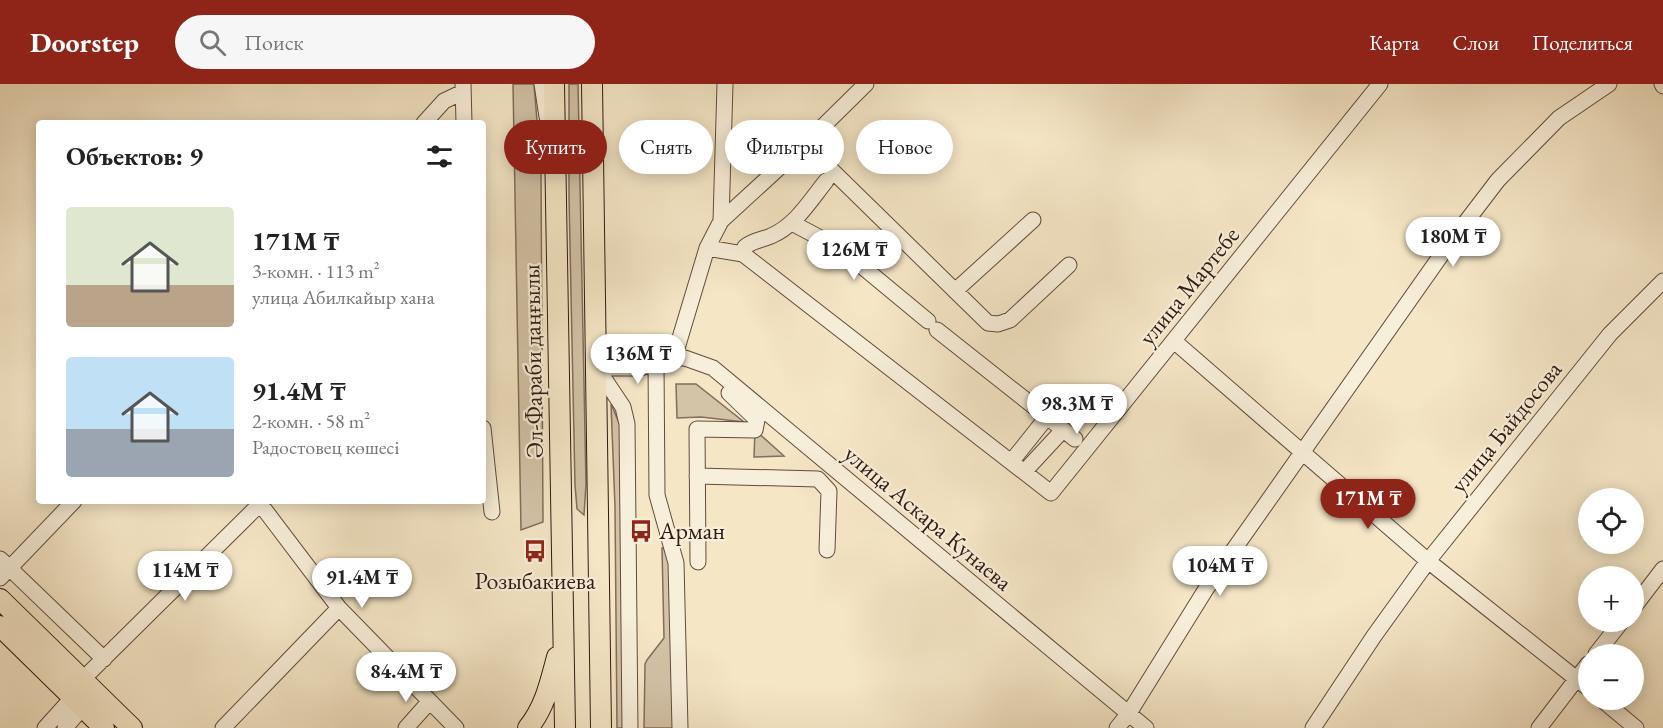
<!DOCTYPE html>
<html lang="ru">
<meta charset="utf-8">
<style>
body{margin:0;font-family:"EB Garamond",serif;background:#f6f6f6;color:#222;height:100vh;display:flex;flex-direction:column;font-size:22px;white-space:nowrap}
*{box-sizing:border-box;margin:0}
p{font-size:20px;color:#767676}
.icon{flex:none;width:33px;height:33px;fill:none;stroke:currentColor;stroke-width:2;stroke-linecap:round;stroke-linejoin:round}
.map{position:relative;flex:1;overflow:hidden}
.side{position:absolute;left:36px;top:36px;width:450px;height:384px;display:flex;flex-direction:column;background:#fff;border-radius:6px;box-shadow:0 3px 15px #0003}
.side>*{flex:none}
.top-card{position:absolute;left:504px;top:36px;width:570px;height:54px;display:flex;gap:12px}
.fabs{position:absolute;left:1578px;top:404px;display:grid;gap:12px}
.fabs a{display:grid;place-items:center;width:66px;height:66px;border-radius:50%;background:#fff;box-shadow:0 3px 15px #0003;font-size:30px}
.price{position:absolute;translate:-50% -51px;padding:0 14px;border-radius:21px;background:#fff;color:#222;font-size:20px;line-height:39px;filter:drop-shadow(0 2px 3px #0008)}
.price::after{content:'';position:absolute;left:50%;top:36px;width:18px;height:14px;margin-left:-9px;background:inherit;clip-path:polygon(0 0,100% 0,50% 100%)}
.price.on{background:#8f2418;color:#fff}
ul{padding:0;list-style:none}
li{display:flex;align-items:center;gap:18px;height:150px;padding:0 30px}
li span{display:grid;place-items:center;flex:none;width:168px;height:120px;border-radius:6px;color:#555}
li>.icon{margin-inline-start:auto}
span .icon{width:72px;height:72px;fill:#fffc;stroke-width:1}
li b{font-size:26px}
h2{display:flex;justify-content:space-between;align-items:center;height:72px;padding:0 30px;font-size:26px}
.pill{padding:0 21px;border-radius:27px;background:#fff;box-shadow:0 3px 15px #0003;font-size:21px;line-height:54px}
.pill.on{background:#8f2418;color:#fff}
header{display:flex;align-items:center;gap:36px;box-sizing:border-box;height:84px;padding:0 30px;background:#8f2418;color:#fff}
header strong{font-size:28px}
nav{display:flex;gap:33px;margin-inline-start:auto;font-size:21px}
.search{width:420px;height:54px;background:#f6f6f6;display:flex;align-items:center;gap:15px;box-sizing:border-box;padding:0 21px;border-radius:33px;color:#767676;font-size:22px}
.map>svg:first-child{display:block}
.green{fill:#d3c3a7;stroke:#816e5c;stroke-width:1.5}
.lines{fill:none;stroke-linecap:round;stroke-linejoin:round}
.minor-casing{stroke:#604c3e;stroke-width:17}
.major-casing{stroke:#2f1911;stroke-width:22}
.minor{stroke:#f8efda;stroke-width:15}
.major{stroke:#f5e6c6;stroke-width:20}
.labels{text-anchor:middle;stroke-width:4.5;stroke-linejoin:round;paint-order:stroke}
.street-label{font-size:24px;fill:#2f1911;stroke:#f8efda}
.poi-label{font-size:24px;fill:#2f1911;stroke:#f8efda;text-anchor:start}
</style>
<header>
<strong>Doorstep</strong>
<div class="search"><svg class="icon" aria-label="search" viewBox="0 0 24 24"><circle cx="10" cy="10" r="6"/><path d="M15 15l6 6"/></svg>Поиск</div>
<nav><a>Карта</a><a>Слои</a><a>Поделиться</a></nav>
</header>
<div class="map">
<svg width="1663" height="644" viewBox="0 0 1663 644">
<rect width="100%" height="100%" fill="#f5e6c6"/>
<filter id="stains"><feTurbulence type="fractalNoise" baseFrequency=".00333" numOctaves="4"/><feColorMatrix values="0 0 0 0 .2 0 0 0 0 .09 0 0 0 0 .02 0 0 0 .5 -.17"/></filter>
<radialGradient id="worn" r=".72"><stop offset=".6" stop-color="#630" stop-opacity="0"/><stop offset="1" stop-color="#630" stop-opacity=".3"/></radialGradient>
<path class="green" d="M513 0H534L541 86 543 438 521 446Z
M569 0H578L586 400 584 431 577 425 575 401 569 113Z
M676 300H696L744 338 701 333 677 334Z
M611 320 620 341 623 644H617L615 423Z
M755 346 784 372 754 373Z
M662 464H667L671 479 675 644H644L645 580 647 576 664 554Z"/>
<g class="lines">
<g class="minor-casing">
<path id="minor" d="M463 0 464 39
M542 0 547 33
M1662 0 1663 2
M424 39 444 17 463 8
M805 60 988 239 998 240 1010 236 1069 181
M721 137 805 60 866 0
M792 139 841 165 928 237
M707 164 743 170 1051 409 1380 0
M743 170 745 163C753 156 762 156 771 152 795 142 810 117 826 97
M955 207 1033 136
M937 246 1075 355
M1174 257 1428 477 1588 604
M674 274 707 164 721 137 725 0
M656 279 657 411 676 479 680 644
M597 284H640L674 274H685L713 284 1146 644
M597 284 623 323 627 340 630 644
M483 344 492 428
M1011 378 1047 333
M1024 388 1063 346
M697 392 818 395 829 407 827 466
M258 417 339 524 456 644
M0 475 104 575
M698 478 697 345 755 346 757 336 729 309
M0 494 74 417
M1634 523 1663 485
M1596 570 1622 537
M83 595 263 417
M1601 615 1636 644
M45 644 73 613
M65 644 83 623
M223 644 339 524
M406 644 430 617
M1117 644 1129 629 1206 505 1449 160 1498 96 1559 34 1609 0
M1313 644 1374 552 1428 477 1610 250 1663 197
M1539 644 1588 580"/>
</g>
<g class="major-casing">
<path id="major" d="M554 0 565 644
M592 0 601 644
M0 515 132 644
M0 542 104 644
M528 644C545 623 550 599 557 573"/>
</g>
<use href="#minor" class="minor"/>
<use href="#major" class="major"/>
</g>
<defs>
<g id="bus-bare" transform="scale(1.8)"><path d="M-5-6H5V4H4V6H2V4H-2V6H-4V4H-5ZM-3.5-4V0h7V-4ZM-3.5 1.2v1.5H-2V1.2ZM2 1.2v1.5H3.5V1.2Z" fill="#8f2418" stroke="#f8efda" stroke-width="2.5" paint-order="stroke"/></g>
</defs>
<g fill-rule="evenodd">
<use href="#bus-bare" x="641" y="447"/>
<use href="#bus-bare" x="535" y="467"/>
</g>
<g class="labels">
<g class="street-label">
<text transform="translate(1189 202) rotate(-51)" y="8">улица Мартебе</text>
<text transform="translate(533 277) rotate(-91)" y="8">Әл-Фараби даңғылы</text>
<text transform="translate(1506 343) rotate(-51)" y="8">улица Байдосова</text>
<text transform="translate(928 434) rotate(40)" y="8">улица Аскара Кунаева</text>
</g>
<g class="poi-label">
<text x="659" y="455">Арман</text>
<text x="535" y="505" text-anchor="middle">Розыбакиева</text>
</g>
</g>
<rect width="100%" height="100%" filter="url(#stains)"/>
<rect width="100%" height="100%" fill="url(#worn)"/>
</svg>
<div class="fabs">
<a><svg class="icon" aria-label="locate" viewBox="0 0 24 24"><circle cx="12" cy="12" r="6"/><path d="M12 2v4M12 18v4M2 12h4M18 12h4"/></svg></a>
<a>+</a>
<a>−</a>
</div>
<b class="price" style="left:1453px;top:184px">180M ₸</b>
<b class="price" style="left:854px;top:197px">126M ₸</b>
<b class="price" style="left:638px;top:301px">136M ₸</b>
<b class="price" style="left:1077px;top:351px">98.3M ₸</b>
<b class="price on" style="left:1368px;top:446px">171M ₸</b>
<b class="price" style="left:1220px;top:513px">104M ₸</b>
<b class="price" style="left:185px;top:518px">114M ₸</b>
<b class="price" style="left:362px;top:525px">91.4M ₸</b>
<b class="price" style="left:406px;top:619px">84.4M ₸</b>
<div class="top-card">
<a class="pill on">Купить</a>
<a class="pill">Снять</a>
<a class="pill">Фильтры</a>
<a class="pill">Новое</a>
</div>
<section class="side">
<h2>Объектов: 9<svg class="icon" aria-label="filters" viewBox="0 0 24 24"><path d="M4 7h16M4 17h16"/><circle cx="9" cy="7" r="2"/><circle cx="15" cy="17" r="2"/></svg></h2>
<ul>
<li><span style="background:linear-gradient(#dfe7d0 65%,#b9a48a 0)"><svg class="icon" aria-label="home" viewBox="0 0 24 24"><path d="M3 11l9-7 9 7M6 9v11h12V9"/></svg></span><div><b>171M ₸</b><p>3-комн. · 113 m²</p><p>улица Абилкайыр хана</p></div></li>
<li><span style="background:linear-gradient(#bfe0f5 60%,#9aa5b1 0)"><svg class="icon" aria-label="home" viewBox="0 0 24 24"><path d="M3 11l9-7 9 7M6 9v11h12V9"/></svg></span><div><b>91.4M ₸</b><p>2-комн. · 58 m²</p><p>Радостовец көшесі</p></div></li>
</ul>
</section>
</div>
